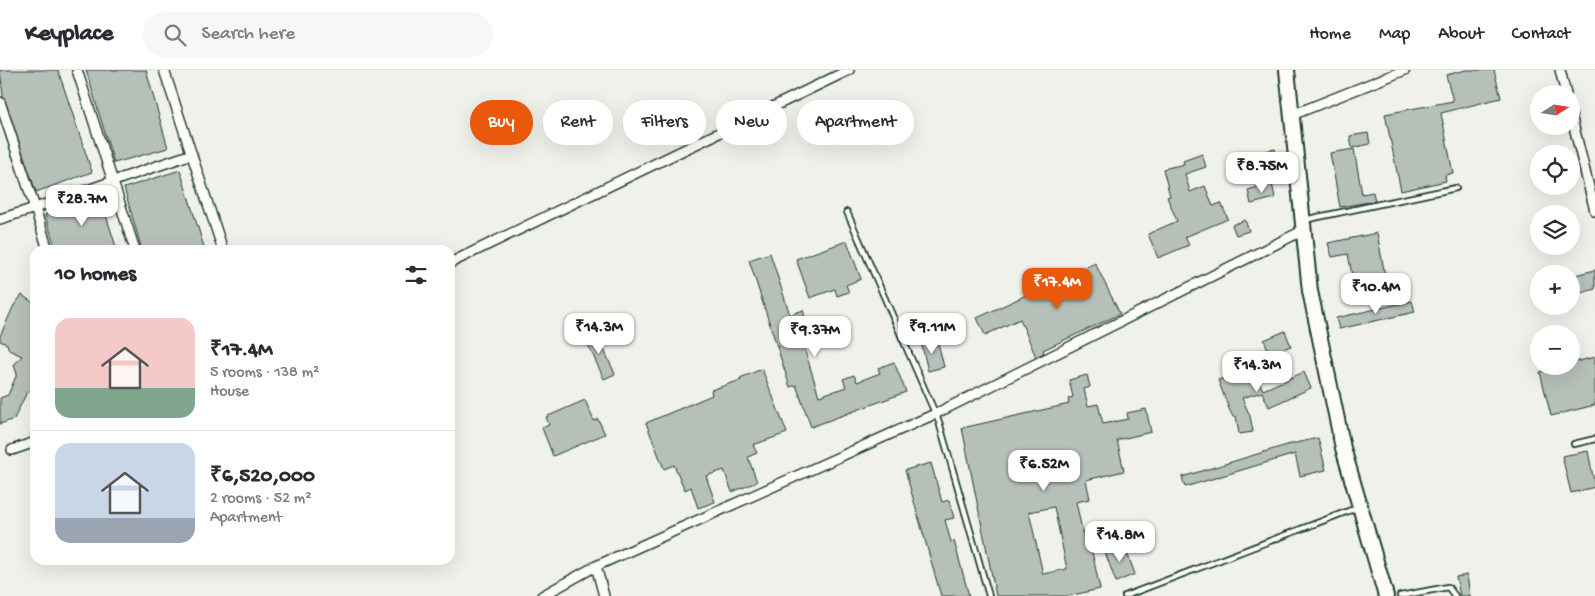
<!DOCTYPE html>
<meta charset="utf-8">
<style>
body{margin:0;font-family:"Gochi Hand",sans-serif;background:#f7f7f7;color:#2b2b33;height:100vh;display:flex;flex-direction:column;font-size:19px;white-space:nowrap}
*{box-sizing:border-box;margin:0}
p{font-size:16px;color:#7c7c81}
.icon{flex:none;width:28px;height:28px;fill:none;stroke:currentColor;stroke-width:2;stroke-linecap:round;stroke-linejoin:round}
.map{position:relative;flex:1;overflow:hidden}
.details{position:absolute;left:30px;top:175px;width:425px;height:320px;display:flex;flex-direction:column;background:#fff;border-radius:15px;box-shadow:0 5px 20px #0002}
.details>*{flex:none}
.top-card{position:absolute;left:470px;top:30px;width:475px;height:45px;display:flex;gap:10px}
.needle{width:32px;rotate:78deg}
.fabs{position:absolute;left:1530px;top:15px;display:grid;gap:10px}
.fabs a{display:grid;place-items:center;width:50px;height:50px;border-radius:50%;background:#fff;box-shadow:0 5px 20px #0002;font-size:25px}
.price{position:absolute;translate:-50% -42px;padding:0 11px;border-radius:10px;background:#fff;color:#222;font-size:16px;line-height:32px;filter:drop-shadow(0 1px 2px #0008)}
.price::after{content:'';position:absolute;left:50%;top:30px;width:15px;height:11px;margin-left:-8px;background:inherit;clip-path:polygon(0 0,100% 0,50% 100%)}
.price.selected{background:#ea580c;color:#fff}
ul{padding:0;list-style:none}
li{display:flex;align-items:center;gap:15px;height:125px;padding:0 25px}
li+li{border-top:1px solid #e1e1e2}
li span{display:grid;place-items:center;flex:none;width:140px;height:100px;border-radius:15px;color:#555}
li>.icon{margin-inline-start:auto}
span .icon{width:60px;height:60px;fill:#fffc;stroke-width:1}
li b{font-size:21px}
h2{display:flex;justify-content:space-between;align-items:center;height:60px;padding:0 25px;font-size:21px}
.pill{padding:0 18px;border-radius:22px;background:#fff;box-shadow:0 5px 20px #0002;font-size:18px;line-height:45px}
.pill.selected{background:#ea580c;color:#fff}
header{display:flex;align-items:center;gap:30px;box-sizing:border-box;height:70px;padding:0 25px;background:#fff;border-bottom:1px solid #e1e1e2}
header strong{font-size:24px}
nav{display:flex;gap:28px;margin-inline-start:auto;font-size:18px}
.search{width:350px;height:45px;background:#f7f7f7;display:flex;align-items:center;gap:12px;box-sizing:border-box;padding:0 18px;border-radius:28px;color:#7c7c81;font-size:19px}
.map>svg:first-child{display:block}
.building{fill:#b6bfb8;stroke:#1f3d34;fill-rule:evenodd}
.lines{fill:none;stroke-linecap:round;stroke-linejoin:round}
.lane-casing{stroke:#1f3d34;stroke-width:8}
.street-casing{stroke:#1f3d34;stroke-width:12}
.secondary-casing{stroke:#1f3d34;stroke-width:18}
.lane{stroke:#fdfcf7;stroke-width:4.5}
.street{stroke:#fdfcf7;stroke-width:9}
.secondary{stroke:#fdfcf7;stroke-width:14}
</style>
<header>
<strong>Keyplace</strong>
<div class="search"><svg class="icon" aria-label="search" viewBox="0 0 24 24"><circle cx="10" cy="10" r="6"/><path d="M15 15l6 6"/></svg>Search here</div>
<nav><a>Home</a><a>Map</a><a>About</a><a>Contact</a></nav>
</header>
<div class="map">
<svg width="1595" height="526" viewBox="0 0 1595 526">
<rect width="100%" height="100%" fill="#f0f1eb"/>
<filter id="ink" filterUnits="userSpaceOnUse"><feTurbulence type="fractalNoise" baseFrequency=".02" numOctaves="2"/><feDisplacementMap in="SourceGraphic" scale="10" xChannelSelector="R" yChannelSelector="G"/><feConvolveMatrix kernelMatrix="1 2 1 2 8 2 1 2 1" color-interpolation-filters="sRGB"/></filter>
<g filter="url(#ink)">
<path class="building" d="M0 0H58L92 102 36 122 3 26Z
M86 0H146L168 78 114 93Z
M1466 0H1494L1501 28 1441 43 1453 103 1445 105 1446 111 1401 121 1385 44 1453 31 1446 5Z
M1368 63 1370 74 1352 78 1350 66Z
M1275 79 1277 91 1267 93 1265 81Z
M1354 79 1362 124 1373 122 1375 131 1340 137 1330 83Z
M1202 84 1206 97 1185 104 1190 122 1205 116 1213 136 1221 133 1228 149 1185 167 1189 175 1158 188 1148 164 1177 151 1167 127 1170 126 1163 99 1184 94 1183 91Z
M180 100 205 180H142L124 118Z
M1272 113 1275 128 1251 134 1248 120Z
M100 126 117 180H56L45 145Z
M1245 150 1249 161 1236 165 1232 155Z
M1377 163 1387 216 1350 224 1348 211 1353 210 1348 184 1332 187 1328 173Z
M847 171 861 209 846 215 849 222 837 226 835 219 810 228 796 189Z
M770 183 790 245 803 240 806 251 797 255 819 326 846 317 843 309 854 305 857 312 880 303 878 298 894 292 906 322 811 357 796 315 790 317 749 190Z
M1095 193 1120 244 1043 280 1044 283 1036 287 1020 249 985 265 977 248Z
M1595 200V219L1574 225 1571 206Z
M22 225 35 234V319L27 322 14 349 0 354V328L8 325 17 304 14 295 22 286 9 280 7 274 0 271V266L14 235Z
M1412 231 1415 242 1339 259 1336 248Z
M595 260 615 304 604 309 584 266Z
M1285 261 1291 276 1270 284 1264 270Z
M937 269 944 297 928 301 921 272Z
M1595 287V335L1551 346 1540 302 1560 296H1571V293Z
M1251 294 1263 320 1304 302 1311 318 1269 337 1262 322 1242 328 1250 346 1253 362 1239 364 1236 346 1233 347 1229 339 1218 310 1238 303 1237 301Z
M762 299 787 363 753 375 757 383 748 387 757 412 732 422 724 400 706 406 715 432 698 438 691 417 685 420 674 395 664 399 646 353 712 325 711 320 741 310 740 308Z
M1087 305 1090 317 1084 319 1088 336 1098 334 1103 354 1128 349 1127 343 1146 339 1151 362 1117 370 1124 401 1086 410 1090 429 1076 432 1086 478 1091 477 1100 519 1068 526H996L962 358 1069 334 1068 329 1073 327 1069 310ZM1054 437 1067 499 1043 504 1029 442Z
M585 330 594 351 598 349 605 364 553 386 542 358 549 355 546 347Z
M1318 368 1326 400 1300 406 1295 384 1185 417 1182 407 1287 375Z
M1588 381 1595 417 1571 423 1562 386Z
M931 393 942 432 949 430 954 448 945 450 951 472 954 471 969 526H941L905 400Z
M1124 475 1135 504 1116 512 1105 482Z
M1467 505 1470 526H1460L1456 507Z"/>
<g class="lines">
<g class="lane-casing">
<path id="lane" d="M847 142 939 352 989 526
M1304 150 1456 118
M1574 374 1595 369
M1125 526 1359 437
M1400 526 1448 517 1455 526"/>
</g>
<g class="street-casing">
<path id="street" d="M77 0 135 180
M164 0 223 180
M1560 0 1566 24
M0 32 35 138 192 84
M1292 45 1405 0
M1571 45 1595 141
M0 149 35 138 48 180
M450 193 849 0
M12 380 35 372
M596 496 604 526
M542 526 596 496 935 344 1304 160"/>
</g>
<g class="secondary-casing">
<path id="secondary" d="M1287 0 1310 221 1343 378 1386 526"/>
</g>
<use href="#lane" class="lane"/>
<use href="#street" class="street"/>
<use href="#secondary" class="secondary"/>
</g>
</g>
</svg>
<div class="fabs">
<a><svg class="needle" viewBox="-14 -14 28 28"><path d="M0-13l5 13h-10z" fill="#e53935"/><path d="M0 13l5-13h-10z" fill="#7c7c81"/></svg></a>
<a><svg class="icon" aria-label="locate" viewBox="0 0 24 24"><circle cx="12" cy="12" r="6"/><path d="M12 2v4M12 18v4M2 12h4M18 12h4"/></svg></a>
<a><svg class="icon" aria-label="layers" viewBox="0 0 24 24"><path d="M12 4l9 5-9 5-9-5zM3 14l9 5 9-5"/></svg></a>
<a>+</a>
<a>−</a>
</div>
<b class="price" style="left:1262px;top:124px">₹8.75M</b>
<b class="price" style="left:82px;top:157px">₹28.7M</b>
<b class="price selected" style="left:1057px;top:240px">₹17.4M</b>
<b class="price" style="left:1376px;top:245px">₹10.4M</b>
<b class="price" style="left:599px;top:285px">₹14.3M</b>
<b class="price" style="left:932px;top:285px">₹9.11M</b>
<b class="price" style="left:815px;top:288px">₹9.37M</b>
<b class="price" style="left:1257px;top:323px">₹14.3M</b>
<b class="price" style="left:1044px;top:422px">₹6.52M</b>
<b class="price" style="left:1120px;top:493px">₹14.8M</b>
<div class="top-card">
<a class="pill selected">Buy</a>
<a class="pill">Rent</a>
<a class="pill">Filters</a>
<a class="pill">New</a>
<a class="pill">Apartment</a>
</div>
<section class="details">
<h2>10 homes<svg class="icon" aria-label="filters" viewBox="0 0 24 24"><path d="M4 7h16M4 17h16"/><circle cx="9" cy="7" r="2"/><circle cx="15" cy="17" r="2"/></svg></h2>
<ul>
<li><span style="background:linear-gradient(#f6c9c9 70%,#7fa58c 0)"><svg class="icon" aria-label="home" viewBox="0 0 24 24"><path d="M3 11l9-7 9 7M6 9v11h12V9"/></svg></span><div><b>₹17.4M</b><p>5 rooms · 138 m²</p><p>House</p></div></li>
<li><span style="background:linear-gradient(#c9d6e8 75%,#9aa5b1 0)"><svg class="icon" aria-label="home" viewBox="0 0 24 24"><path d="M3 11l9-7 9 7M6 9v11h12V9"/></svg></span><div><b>₹6,520,000</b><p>2 rooms · 52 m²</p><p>Apartment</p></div></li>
</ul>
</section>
</div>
